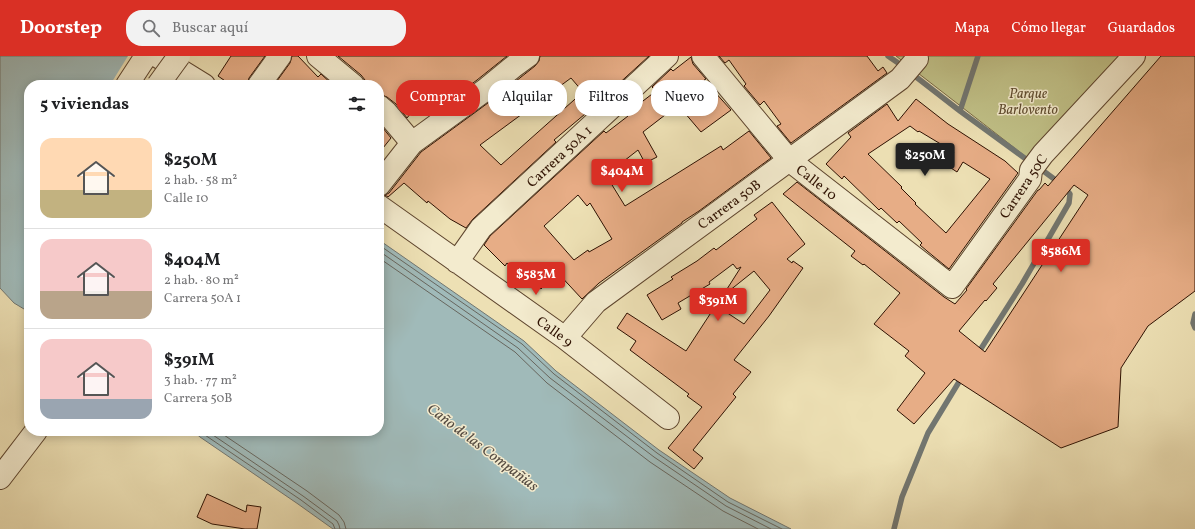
<!DOCTYPE html>
<html lang="es">
<meta charset="utf-8">
<style>
body{margin:0;font-family:Vollkorn,serif;background:#f2f2f2;color:#202124;height:100vh;display:flex;flex-direction:column;font-size:15px;white-space:nowrap}
*{box-sizing:border-box;margin:0}
p{font-size:13px;color:#757577}
.icon{flex:none;width:22px;height:22px;fill:none;stroke:currentColor;stroke-width:2;stroke-linecap:round;stroke-linejoin:round}
.map{position:relative;flex:1;overflow:hidden}
.drawer{position:absolute;left:24px;top:24px;width:360px;height:356px;display:flex;flex-direction:column;background:#fff;border-radius:16px;box-shadow:0 2px 10px #0003}
.drawer>*{flex:none}
.guide{position:absolute;left:396px;top:24px;width:380px;height:36px;display:flex;gap:8px}
.price{position:absolute;translate:-50% -34px;padding:0 9px;border-radius:4px;background:#d93025;color:#fff;font-size:13px;line-height:26px;filter:drop-shadow(0 1px 2px #0008)}
.price::after{content:'';position:absolute;left:50%;top:24px;width:12px;height:9px;margin-left:-6px;background:inherit;clip-path:polygon(0 0,100% 0,50% 100%)}
.price.on{background:#222;color:#fff}
ul{padding:0;list-style:none}
li{display:flex;align-items:center;gap:12px;height:100px;padding:0 16px}
li+li{border-top:1px solid #e0e0e0}
li span{display:grid;place-items:center;flex:none;width:112px;height:80px;border-radius:12px;color:#555}
li>.icon{margin-inline-start:auto}
span .icon{width:48px;height:48px;fill:#fffc;stroke-width:1}
li b{font-size:17px}
h2{display:flex;justify-content:space-between;align-items:center;height:48px;padding:0 16px;font-size:17px}
.pill{padding:0 14px;border-radius:16px;background:#fff;box-shadow:0 2px 10px #0003;font-size:14px;line-height:36px}
.pill.on{background:#d93025;color:#fff}
header{display:flex;align-items:center;gap:24px;box-sizing:border-box;height:56px;padding:0 20px;background:#d93025;color:#fff}
header strong{font-size:19px}
nav{display:flex;gap:22px;margin-inline-start:auto;font-size:14px}
.search{width:280px;height:36px;background:#f2f2f2;display:flex;align-items:center;gap:10px;box-sizing:border-box;padding:0 14px;border-radius:16px;color:#757577;font-size:15px}
.map>svg:first-child{display:block}
.green{fill:#c0c087;stroke:#776844}
.water{fill:#a0bab9;stroke:#727670}
.pier{fill:#ede0b4}
.lines{fill:none;stroke-linecap:round;stroke-linejoin:round}
.shore{stroke:#67665e;stroke-width:1}
.stream{stroke:#727670;stroke-width:5.5}
.building{fill:#e7ad86;stroke:#2e1102;fill-rule:evenodd}
.minor-casing{stroke:#5e452e;stroke-width:24}
.minor{stroke:#f3ebce;stroke-width:22}
.minor-bridge-casing{stroke:#5e452e;stroke-width:24;stroke-linecap:butt}
.minor-bridge{stroke:#f3ebce;stroke-width:22}
.labels{text-anchor:middle;stroke-width:3;stroke-linejoin:round;paint-order:stroke}
.park-label{font-size:14px;font-style:italic;fill:#614e31;stroke:#f3ebce}
.street-label{font-size:14px;fill:#2e1102;stroke:#f3ebce}
.water-label{font-size:15px;font-style:italic;fill:#564c42;stroke:#f3ebce}
</style>
<header>
<strong>Doorstep</strong>
<div class="search"><svg class="icon" aria-label="search" viewBox="0 0 24 24"><circle cx="10" cy="10" r="6"/><path d="M15 15l6 6"/></svg>Buscar aquí</div>
<nav><a>Mapa</a><a>Cómo llegar</a><a>Guardados</a></nav>
</header>
<div class="map">
<svg width="1195" height="473" viewBox="0 0 1195 473">
<rect width="100%" height="100%" fill="#ede0b4"/>
<filter id="stains"><feTurbulence type="fractalNoise" baseFrequency=".005" numOctaves="4"/><feColorMatrix values="0 0 0 0 .2 0 0 0 0 .09 0 0 0 0 .02 0 0 0 .5 -.17"/></filter>
<radialGradient id="worn" r=".72"><stop offset=".6" stop-color="#630" stop-opacity="0"/><stop offset="1" stop-color="#630" stop-opacity=".3"/></radialGradient>
<path class="green" d="M896 0H1126L1034 107Z"/>
<path class="water" d="M0 0H129L168 29H29V256L14 247 0 232Z
M379 184 524 285 556 315 659 394 730 442 791 473H333L298 448 200 381 193 375H379Z"/>
<path class="pier" d="M128 0H132L170 29H110Z"/>
<g class="lines">
<path class="shore" d="M379 189 522 288 554 318 657 397 728 446 782 473
M379 195 518 292 550 322 654 401 726 450 771 473
M379 202 515 296 547 327 650 406 723 455 758 473
M199 375 301 444 333 468 335 473
M207 375 303 440 337 465 339 469 340 473
M218 375 307 435 339 459 344 466 346 473"/>
<path class="stream" d="M888 0 904 11
M911 17 960 55 1030 106
M960 55 978 0
M1195 258 1193 267 1195 272
M977 299 1022 228 1069 147 1070 138 1065 131 1038 111
M894 473 902 441 928 377 962 321"/>
</g>
<path class="building" d="M231 0H265L249 22 247 29H231L218 20Z
M292 0H298L318 21 321 18 333 29H274L290 7Z
M338 0H507L477 24 438 53 423 42 407 62 396 48 387 41 379 38V29H365V24L361 19Z
M540 0H649L591 53 554 84 556 86 473 163 466 172 450 163 428 145 427 147 404 127 388 141 385 139 389 137 421 96 492 44 535 10 539 5ZM571 22 583 36 501 109 480 89Z
M719 0H867L878 15 883 11 887 17 791 87 777 70 781 68 764 45 760 49 744 30 746 28 729 4 725 7Z
M1161 0H1195V235L1148 270 1121 312 1118 371 1061 392 954 323 914 368 897 354 925 317 905 300 909 295 874 268 900 237 864 208 863 209 851 200 855 195 783 138 797 126 944 241 955 248 967 234 966 233 1038 134H1039L1045 127 1048 130ZM1074 129 1088 139 985 296 959 275 985 244 986 245 997 232 993 228Z
M691 1 693 8 706 23 704 24 731 54 701 76 678 49 643 76 657 101 645 107 638 94 615 112 619 118 609 124 625 150 721 90 723 94 749 75 771 102 699 155 682 166V167L599 227 582 243 556 215 541 233 529 223 527 225 507 207 505 210 484 189 490 180 604 75 606 77 628 60 626 58 656 35 652 31 671 13 673 15ZM578 139 587 150 590 147 612 183 589 196 588 194 574 204 544 170Z
M916 43 948 68 1005 105 1018 117 949 213 927 195 920 189 922 187 899 165 897 167 881 152 879 154 844 120 842 123 826 108 851 81 848 77 887 48 898 65ZM910 70 918 76 919 75 954 96 945 108 957 116 963 106 990 123 946 177 915 148 916 147 901 132 902 131 868 98Z
M379 67 391 82 379 97Z
M772 146 805 188 787 203 792 207 793 205 803 212 769 260 734 304 751 316 733 338 736 341 693 394 703 402 694 413 668 392 702 351 687 340 689 338 630 294 636 285 617 272 627 257 686 295 714 252H720L744 268 770 234 754 215 729 235 727 233 741 211 737 213 733 208 709 226 710 228 678 247 681 253 662 264 647 239 673 223 671 221 697 205 714 192 716 194 757 163 754 159Z
M207 438 246 456 247 449 261 451 257 473H245L212 468 197 461Z"/>
<g class="lines">
<g class="minor-casing">
<path id="minor" d="M157 0 204 29
M318 0 353 29
M703 0 789 104 952 231 1030 123 1031 114 1043 98 1134 0
M127 29 146 0
M259 29 280 0
M379 50 386 56 412 87
M379 129 412 87 485 34 513 11 528 0
M379 150 565 282 668 362
M457 206 481 172 667 0
M565 282 596 246 900 23 917 3
M0 422 36 375"/>
</g>
<use href="#minor" class="minor"/>
<g class="minor-bridge-casing">
<path id="minor-bridge" d="M158 29 179 0"/>
</g>
<use href="#minor-bridge" class="minor-bridge"/>
</g>
<g class="labels">
<g class="park-label">
<text x="1028" y="42">Parque<tspan x="1028" dy="16">Barlovento</tspan></text>
</g>
<g class="street-label">
<text transform="translate(559 100) rotate(-43)" y="5">Carrera 50A 1</text>
<text transform="translate(817 126) rotate(38)" y="5">Calle 10</text>
<text transform="translate(1023 130) rotate(-56)" y="5">Carrera 50C</text>
<text transform="translate(729 148) rotate(-36)" y="5">Carrera 50B</text>
<text transform="translate(555 275) rotate(36)" y="5">Calle 9</text>
</g>
<g class="water-label">
<text transform="translate(483 391) rotate(37)" y="5">Caño de las Compañias</text>
</g>
</g>
<rect width="100%" height="100%" filter="url(#stains)"/>
<rect width="100%" height="100%" fill="url(#worn)"/>
</svg>
<b class="price on" style="left:925px;top:121px">$250M</b>
<b class="price" style="left:622px;top:137px">$404M</b>
<b class="price" style="left:1061px;top:217px">$586M</b>
<b class="price" style="left:536px;top:240px">$583M</b>
<b class="price" style="left:718px;top:266px">$391M</b>
<div class="guide">
<a class="pill on">Comprar</a>
<a class="pill">Alquilar</a>
<a class="pill">Filtros</a>
<a class="pill">Nuevo</a>
</div>
<section class="drawer">
<h2>5 viviendas<svg class="icon" aria-label="filters" viewBox="0 0 24 24"><path d="M4 7h16M4 17h16"/><circle cx="9" cy="7" r="2"/><circle cx="15" cy="17" r="2"/></svg></h2>
<ul>
<li><span style="background:linear-gradient(#ffd9b3 65%,#c2b280 0)"><svg class="icon" aria-label="home" viewBox="0 0 24 24"><path d="M3 11l9-7 9 7M6 9v11h12V9"/></svg></span><div><b>$250M</b><p>2 hab. · 58 m²</p><p>Calle 10</p></div></li>
<li><span style="background:linear-gradient(#f6c9c9 65%,#b9a48a 0)"><svg class="icon" aria-label="home" viewBox="0 0 24 24"><path d="M3 11l9-7 9 7M6 9v11h12V9"/></svg></span><div><b>$404M</b><p>2 hab. · 80 m²</p><p>Carrera 50A 1</p></div></li>
<li><span style="background:linear-gradient(#f6c9c9 75%,#9aa5b1 0)"><svg class="icon" aria-label="home" viewBox="0 0 24 24"><path d="M3 11l9-7 9 7M6 9v11h12V9"/></svg></span><div><b>$391M</b><p>3 hab. · 77 m²</p><p>Carrera 50B</p></div></li>
</ul>
</section>
</div>
